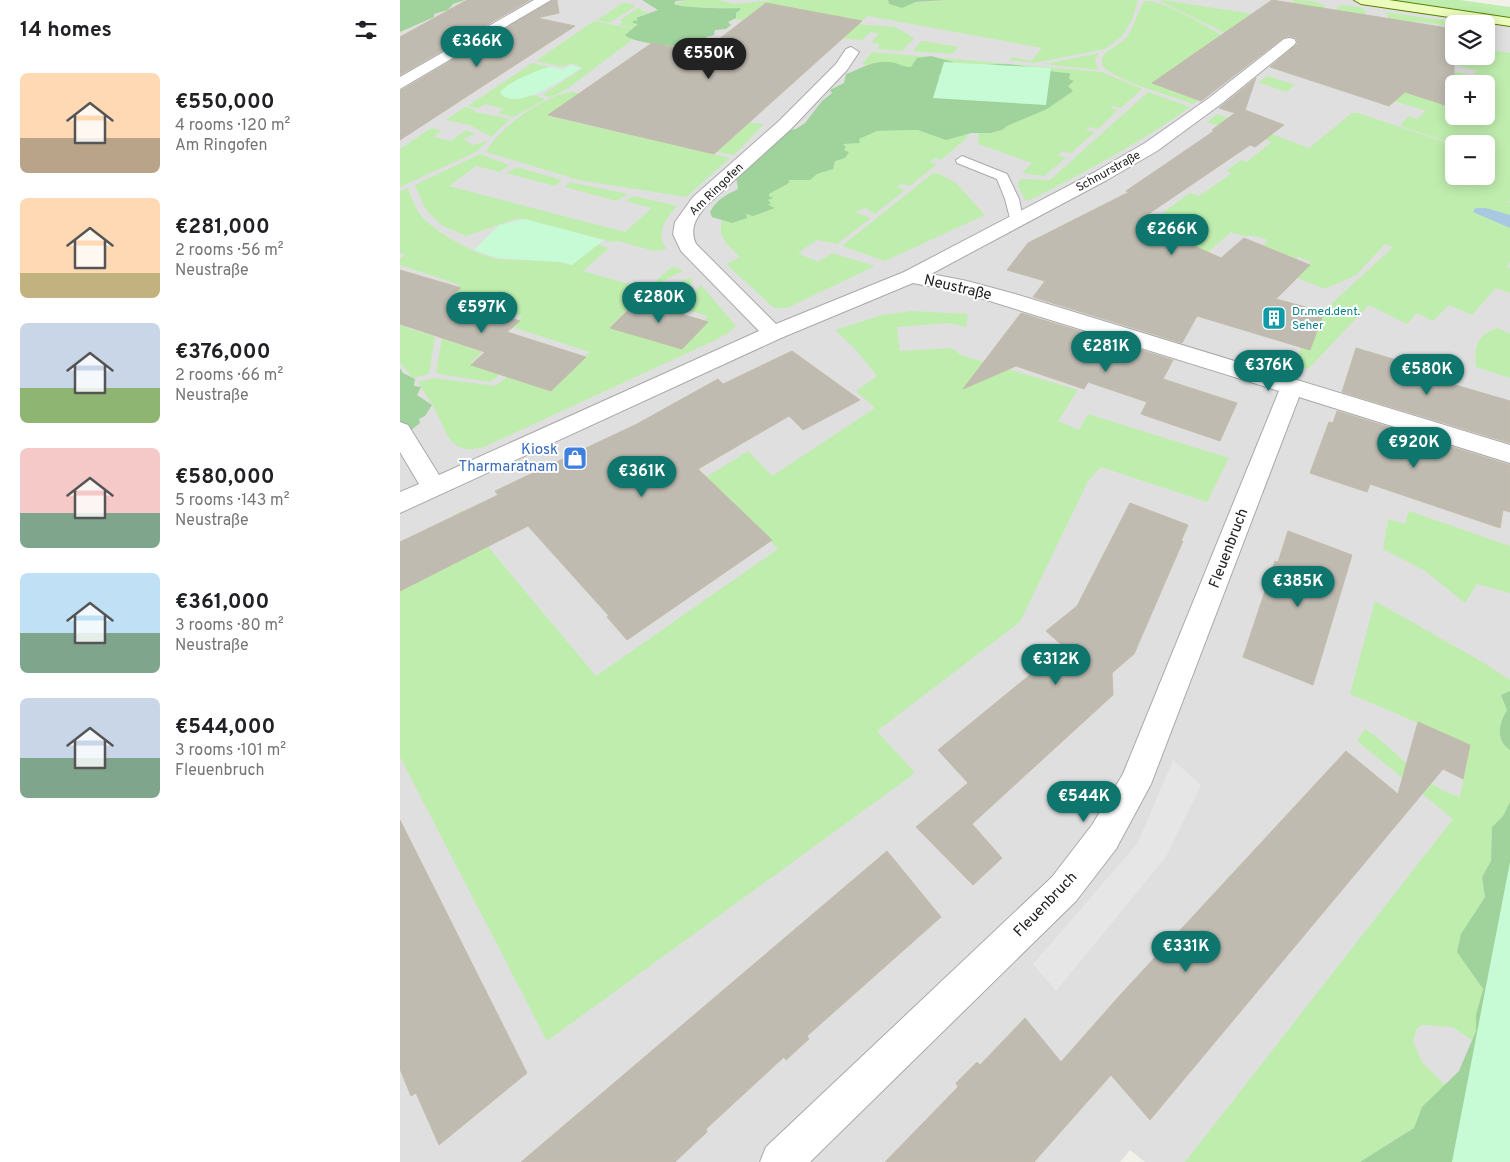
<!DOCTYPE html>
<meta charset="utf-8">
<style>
body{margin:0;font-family:Overpass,sans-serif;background:#f2f2f2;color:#202124;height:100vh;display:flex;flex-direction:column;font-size:19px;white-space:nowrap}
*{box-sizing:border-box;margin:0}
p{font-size:16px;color:#757577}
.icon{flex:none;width:28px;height:28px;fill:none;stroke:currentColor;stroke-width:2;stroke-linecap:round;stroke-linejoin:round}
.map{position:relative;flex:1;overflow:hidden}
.details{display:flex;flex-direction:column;background:#fff;width:400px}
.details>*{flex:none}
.tools{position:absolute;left:1045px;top:15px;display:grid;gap:10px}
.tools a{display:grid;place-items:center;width:50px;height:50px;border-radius:8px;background:#fff;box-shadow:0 2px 12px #0003;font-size:25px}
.price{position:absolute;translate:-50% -42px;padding:0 11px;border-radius:18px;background:#0f766e;color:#fff;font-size:16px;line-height:32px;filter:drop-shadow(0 1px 2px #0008)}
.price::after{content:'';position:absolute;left:50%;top:30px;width:15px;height:11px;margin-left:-8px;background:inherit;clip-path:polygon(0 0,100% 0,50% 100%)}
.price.current{background:#222;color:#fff}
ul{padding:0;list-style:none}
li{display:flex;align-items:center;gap:15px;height:125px;padding:0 20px}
li span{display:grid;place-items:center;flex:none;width:140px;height:100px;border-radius:8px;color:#555}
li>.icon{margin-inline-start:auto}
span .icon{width:60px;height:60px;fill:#fffc;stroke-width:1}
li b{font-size:21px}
h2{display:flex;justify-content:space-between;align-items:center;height:60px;padding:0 20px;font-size:21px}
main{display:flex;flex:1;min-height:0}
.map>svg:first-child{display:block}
.residential{fill:#e0dfdf;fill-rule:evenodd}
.grass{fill:#bfedae;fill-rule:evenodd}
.forest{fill:#a0d29c}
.park{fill:#c6fbd6}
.parking{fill:#e6e6e6}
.water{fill:#a8c7e1}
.building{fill:#bfbbb1;stroke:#c5bcaa}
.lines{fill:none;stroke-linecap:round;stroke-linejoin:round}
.service-casing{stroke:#a9a9a9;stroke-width:2}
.minor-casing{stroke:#a9a9a9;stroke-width:2}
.tertiary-casing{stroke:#a9a9a9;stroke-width:2}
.secondary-casing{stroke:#578001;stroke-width:2}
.service{fill:#fff;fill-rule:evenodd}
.minor{fill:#fff;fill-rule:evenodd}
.tertiary{fill:#fff;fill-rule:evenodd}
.secondary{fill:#ebfcbd;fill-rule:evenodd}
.labels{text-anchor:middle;stroke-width:4;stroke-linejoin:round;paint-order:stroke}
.far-street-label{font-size:12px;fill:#222;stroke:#fff}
.far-culture-label{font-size:12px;fill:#0d838f;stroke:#fff;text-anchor:start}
.street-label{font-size:15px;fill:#222;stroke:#fff}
.shop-label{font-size:15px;fill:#366cbe;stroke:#fff;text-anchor:end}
</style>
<main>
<section class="details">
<h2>14 homes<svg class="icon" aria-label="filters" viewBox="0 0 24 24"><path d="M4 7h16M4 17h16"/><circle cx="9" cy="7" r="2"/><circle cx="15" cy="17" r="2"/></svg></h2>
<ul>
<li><span style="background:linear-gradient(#ffd9b3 65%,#b9a48a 0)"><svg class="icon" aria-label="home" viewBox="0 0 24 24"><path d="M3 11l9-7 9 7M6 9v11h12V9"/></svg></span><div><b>€550,000</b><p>4 rooms · 120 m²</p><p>Am Ringofen</p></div></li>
<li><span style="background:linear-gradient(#ffd9b3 75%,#c2b280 0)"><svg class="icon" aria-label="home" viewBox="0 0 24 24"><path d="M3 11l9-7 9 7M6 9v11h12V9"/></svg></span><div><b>€281,000</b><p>2 rooms · 56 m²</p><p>Neustraße</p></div></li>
<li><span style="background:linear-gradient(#c9d6e8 65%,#8fb573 0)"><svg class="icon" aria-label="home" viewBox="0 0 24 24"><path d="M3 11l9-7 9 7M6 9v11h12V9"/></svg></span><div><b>€376,000</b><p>2 rooms · 66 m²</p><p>Neustraße</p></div></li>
<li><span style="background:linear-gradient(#f6c9c9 65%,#7fa58c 0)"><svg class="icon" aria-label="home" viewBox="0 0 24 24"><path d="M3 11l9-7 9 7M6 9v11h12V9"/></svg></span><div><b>€580,000</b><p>5 rooms · 143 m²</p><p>Neustraße</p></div></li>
<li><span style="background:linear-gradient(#bfe0f5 60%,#7fa58c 0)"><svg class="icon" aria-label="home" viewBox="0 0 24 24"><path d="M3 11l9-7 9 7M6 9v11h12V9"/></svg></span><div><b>€361,000</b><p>3 rooms · 80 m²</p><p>Neustraße</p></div></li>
<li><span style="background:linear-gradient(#c9d6e8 60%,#7fa58c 0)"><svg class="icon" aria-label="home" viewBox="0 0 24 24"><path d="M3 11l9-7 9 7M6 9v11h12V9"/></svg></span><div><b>€544,000</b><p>3 rooms · 101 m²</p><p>Fleuenbruch</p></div></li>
</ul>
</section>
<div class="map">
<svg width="1110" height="1162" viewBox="0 0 1110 1162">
<rect width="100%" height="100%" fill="#f2f1e9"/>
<path class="residential" d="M0 0H1035L1110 10V862L1052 1162H745L730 1150 720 1162H0ZM1054 24H1086V56H1054ZM1054 84H1086V116H1054ZM1054 144H1086V176H1054Z"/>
<path class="grass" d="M288 0H318L335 4 373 0H488L489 4 492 5 545 0H738L732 20 722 36 705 49 634 63 609 60 613 57 631 61 642 48 468 16 462 21 366 3 351 14V21L332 19 336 18 328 8 281 7 274 4Z
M763 0 898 21 905 5 892 3 893 0 913 1 924 5 927 11 873 30 827 34 760 1Z
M982 0H1060L1110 7V19Z
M744 1C765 0 803 25 822 35L807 45 809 92 793 104C773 96 714 81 702 65 700 51 715 48 724 40 734 30 737 13 744 1Z
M224 2 236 6 209 23 197 20Z
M944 5 963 8 967 16 990 20 985 12 1049 21 1048 26 1015 21 1012 38 1054 56H1086V49L1110 53V200L1107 202 1110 203V261L1107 266 1110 269V292L1109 293 1096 288 1072 315 1049 305 1033 321 1017 313 1007 324 969 305 908 369 898 365 903 330 993 247 985 244 956 275 925 289 897 278 911 262 899 257 895 259 863 245 868 240C852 233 847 239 831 232L808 252 760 231 775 220 763 213 765 211 790 193 799 196 832 173 826 171 841 160 846 162 872 142 822 123 818 126 807 122 817 114 909 148 952 113H958L1054 145V176H1086V144H1055L1000 126 1008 116 1017 119 1026 111 994 101 1032 64 1072 76 1077 71 927 29 938 6ZM1054 84H1086V116H1054Z
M238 8 249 14 242 15 233 23 239 24 233 28 219 25 223 22 219 21Z
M378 18 495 27 514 38 502 51 478 49 479 44 471 42 479 34 471 32 462 40 440 38Z
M194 21 244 31 167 89 151 97 142 95 183 68 171 63 163 67 136 61Z
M521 41H523L559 47 552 54 513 51Z
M472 52 702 72 742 89 721 108 713 106 710 108 718 110 698 129 689 127 686 130 695 132 671 153 662 151 658 155 666 158 644 176 622 173 632 163 578 144 582 94 569 124 567 138 541 160 535 158 530 162 537 164 510 186 501 184 497 187 505 190 475 214 465 208 455 212 471 218 437 244 417 240 398 253 418 262 432 253 475 266 387 308H374L326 264 340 257C328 245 317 238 322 220L476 67 462 64Z
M700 53 695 59 698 70 644 64Z
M132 63 150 67 109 84 100 93 108 98 132 95 146 99 113 117 98 113 104 109 85 104 78 108 68 106Z
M868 76 895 85 886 92 858 82Z
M174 92 200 99 148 116 330 158 286 197 179 180 86 152C97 129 148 92 174 92Z
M748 92 790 107C740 143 685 172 630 200H625L618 186 620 179 650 180Z
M65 107 76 110 74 112 110 119 91 137 70 125 46 120Z
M319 120 364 124 334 155 316 152Z
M31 128 42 131 33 137 51 141 66 130 75 134 63 139 73 145 88 141 76 152 0 187V149Z
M80 154 109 165 100 172 76 166 49 186 225 232 252 208 225 201 234 196 277 206C266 217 254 236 267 249L254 251 218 241 212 242 119 218 66 236 43 226 32 216 25 208 15 185Z
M117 167 162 180 155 186 106 173Z
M533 173 540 174 556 183 585 215 485 261 442 246Z
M170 182 228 194 216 201 165 187Z
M8 188C11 198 15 207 21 216 35 232 78 256 98 259 123 262 148 258 172 265L187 241 209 248 183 271 247 289 273 266 283 271 262 281 268 287 290 278 293 281 272 305 241 296 211 326 279 347 308 316 280 308 301 285 336 326 327 334 311 342 84 447C48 457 47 430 33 406 28 398 23 390 18 382L34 378 95 386 108 376 151 390 190 352 112 327 122 316 49 294 60 285 0 265V259L5 255 0 253V191Z
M0 307 22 315 7 328 35 336 29 374 13 378 0 363Z
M512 311 568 314 566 327 548 323 497 327 500 351 552 348 561 355 678 390 658 421 679 430 688 414 829 458 807 502 701 467 688 481 620 622 477 731 515 773 147 1041 0 757V591L73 554 52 517 62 510 89 548 196 676 378 549 306 477 348 451 372 476 475 408 456 391 477 376 456 350 435 330 482 315Z
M1097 328 1110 334V378L1076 367C1074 347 1077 335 1097 328Z
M42 338 82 352 71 363 102 373 90 382 39 374 36 372Z
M1009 511 1110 546V593L1077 584 1065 603 1025 571 983 549 988 519 1005 524Z
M975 601 1084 663 1110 680V691L1101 695 1107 710C1099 723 1096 740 1110 750V802L1103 816 1092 827 1091 861 1082 877 1085 897 1074 914 1057 952 1083 989 1076 1015V1031L1072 1040 1052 1027 1023 1025 1017 1028 1013 1041 1022 1062 1046 1086 1022 1107 1014 1128 960 1162H785L1053 819 957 741 965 729C998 750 1021 786 1060 797L1070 745 950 694Z"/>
<path class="forest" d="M0 0H65L53 4 48 10 34 14V17L0 32Z
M242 0H288L276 1 274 4C280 8 330 9 340 8V10L336 13V18L328 22 331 25 326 29 315 30 314 35 306 37 308 39 293 44 292 48C277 46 233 44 225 35L238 24 233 23V21L238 20 236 18 258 10Z
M488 0H545L516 2 502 8 489 4Z
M531 56 553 62V68L538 76 545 77C563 72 583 64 601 64 625 64 647 73 670 73L669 79 674 81 668 86 673 91 647 109 607 126 602 130 590 133H571L546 140 518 130H507L477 131 459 139 460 143 443 144 446 147 444 150 449 152 445 158 435 161 433 169 417 174 410 180H388L390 182C385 186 375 190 369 194V196L373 198 368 200 371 203 368 205 375 208 353 216 346 214 347 218 332 223 312 217 310 212C317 199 326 195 338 189L336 177 344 171 339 161 385 131 396 129 405 123 422 101 432 93 430 90 444 83 446 74C459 70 472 60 488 62 496 62 503 67 511 67L517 58Z
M0 368 3 373 15 379 14 386 21 387 17 395 32 405 25 416 19 419 20 423 0 439Z
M1110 691V750C1095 740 1099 723 1107 710L1101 695Z
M1110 802V1162H960L1014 1128 1022 1107 1059 1071 1076 1031V1015L1083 989 1057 952 1061 934 1085 897 1082 877 1091 861 1092 827 1103 816Z"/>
<path class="park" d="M544 62 651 68 646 105 533 98Z
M171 65 181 68C164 78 117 113 100 93 102 85 141 68 150 67 154 67 159 69 162 70Z
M125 219 204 240 172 265 161 262 97 258 74 250 99 225Z
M1110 862V1162H1052Z"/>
<path class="parking" d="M773 760 801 785 766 857 656 991 633 964 737 844Z"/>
<path class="water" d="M1075 208H1086L1110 215V228L1073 212Z"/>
<path class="building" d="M67 0H130L0 75V37Z
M153 0H157L159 13 137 18 175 26 0 140V91Z
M872 0 1054 29V108L1005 92 989 106 870 67 898 43 896 38 889 36 883 38 801 101 752 83Z
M366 3 462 21 314 154 148 115 252 43 301 53Z
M856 78 845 110 884 125 855 147 850 145 738 221 821 258 844 238 910 265 876 299 924 312 910 350 797 316 782 343 633 297 645 281 607 270 628 243 729 192 726 191 814 131 812 130 835 113 819 108Z
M0 270 61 288 48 299 120 321 107 332 186 357 151 391 71 365 85 352 0 324Z
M239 299 280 311 278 313 308 322 282 349 210 328Z
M621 313 773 360 763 379 837 403 820 441 741 414 747 402 688 382 684 389 616 366 563 389Z
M956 348 1013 365 1011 372 1110 401V443L942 392Z
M392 351 460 400 403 430 389 416 298 469 372 540 227 640 207 617 209 616 128 526 0 591V542L98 495 95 491 237 424 318 379 323 384Z
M937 411 1110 465V512L1103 510 1100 528 970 484 967 492 910 473 929 422 933 423Z
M730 503 788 525 781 541H783L734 654 712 673 713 695 572 824 602 858 573 885 516 827 568 783 538 750 664 647 646 631 677 606Z
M888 531 952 555 913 685 843 657 875 561 878 562Z
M1018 722 1070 745 1063 779 1043 769 750 1120 711 1075 634 1162H485L558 1087 556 1083 577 1062 580 1065 625 1018 661 1062 721 994 946 751 998 794Z
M0 820 127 1073 39 1145 16 1093 11 1096 0 1069Z
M487 851 541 917 407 1036 409 1039 386 1060 384 1057 306 1129 307 1132 275 1162H121Z"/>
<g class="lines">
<g class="service-casing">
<path id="service" d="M562 156 607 174 619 199 623 219 621 222H611L605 199 597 179 557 163 556 160Z"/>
</g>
<g class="minor-casing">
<path id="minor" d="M889 38 894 39 896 42 894 45 821 104 757 151 707 180 531 274 567 281 615 294 1110 445V463L899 397 751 784 716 849 676 901 410 1162H360L366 1147 652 877 692 825 723 774 879 391 564 293 513 283 381 338 0 513V492L19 484 0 452V422L8 425 39 475 359 331 281 251 273 234 275 222 293 197 379 121 436 64 446 49 451 47 459 52 447 70 391 129 307 205C296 217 289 229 296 244L376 324 504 272 695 172 745 143 809 98 884 39Z"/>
</g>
<g class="tertiary-casing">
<path id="tertiary" d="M134 0H151L0 89V77Z"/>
</g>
<g class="secondary-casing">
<path id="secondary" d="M954 0H989L1110 18V26L961 4Z"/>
</g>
<use href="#service" class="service"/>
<use href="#minor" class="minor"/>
<use href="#tertiary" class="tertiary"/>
<use href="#secondary" class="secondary"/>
</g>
<defs>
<g id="building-square" transform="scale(1.25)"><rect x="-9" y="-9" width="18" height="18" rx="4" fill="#0f9aa8" stroke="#fff"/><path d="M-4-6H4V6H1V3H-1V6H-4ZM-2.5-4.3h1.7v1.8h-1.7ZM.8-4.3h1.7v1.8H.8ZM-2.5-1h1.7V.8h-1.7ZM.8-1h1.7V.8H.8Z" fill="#fff"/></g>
<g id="shop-square" transform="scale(1.25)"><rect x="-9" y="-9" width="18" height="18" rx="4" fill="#3f7fe0" stroke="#fff"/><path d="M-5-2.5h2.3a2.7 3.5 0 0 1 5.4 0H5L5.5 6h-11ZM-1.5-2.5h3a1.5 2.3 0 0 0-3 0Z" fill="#fff"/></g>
</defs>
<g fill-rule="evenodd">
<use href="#building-square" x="874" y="318"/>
<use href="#shop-square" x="175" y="458"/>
</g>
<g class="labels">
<g class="far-street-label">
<text transform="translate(708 171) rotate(-29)" y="4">Schnurstraße</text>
<text transform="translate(316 189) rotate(-44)" y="4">Am Ringofen</text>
</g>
<g class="far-culture-label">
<text x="892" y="315">Dr.med.dent.<tspan x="892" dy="14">Seher</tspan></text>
</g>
<g class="street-label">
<text transform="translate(558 287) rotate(13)" y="5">Neustraße</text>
<text transform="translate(828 548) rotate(-69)" y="5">Fleuenbruch</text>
<text transform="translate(645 904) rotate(-46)" y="5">Fleuenbruch</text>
</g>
<g class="shop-label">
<text x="158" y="454">Kiosk<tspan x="158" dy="17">Tharmaratnam</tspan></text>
</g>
</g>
</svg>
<div class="tools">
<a><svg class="icon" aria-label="layers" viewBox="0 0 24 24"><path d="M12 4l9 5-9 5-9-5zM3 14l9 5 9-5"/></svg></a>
<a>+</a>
<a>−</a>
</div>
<b class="price" style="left:77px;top:68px">€366K</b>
<b class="price current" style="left:309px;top:80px">€550K</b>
<b class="price" style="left:772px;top:256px">€266K</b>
<b class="price" style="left:259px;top:324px">€280K</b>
<b class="price" style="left:82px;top:334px">€597K</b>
<b class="price" style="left:706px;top:373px">€281K</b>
<b class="price" style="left:869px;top:392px">€376K</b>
<b class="price" style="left:1027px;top:396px">€580K</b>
<b class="price" style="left:1014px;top:469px">€920K</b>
<b class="price" style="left:242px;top:498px">€361K</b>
<b class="price" style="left:898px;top:608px">€385K</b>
<b class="price" style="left:656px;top:686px">€312K</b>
<b class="price" style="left:684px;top:823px">€544K</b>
<b class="price" style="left:786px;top:973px">€331K</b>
</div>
</main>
